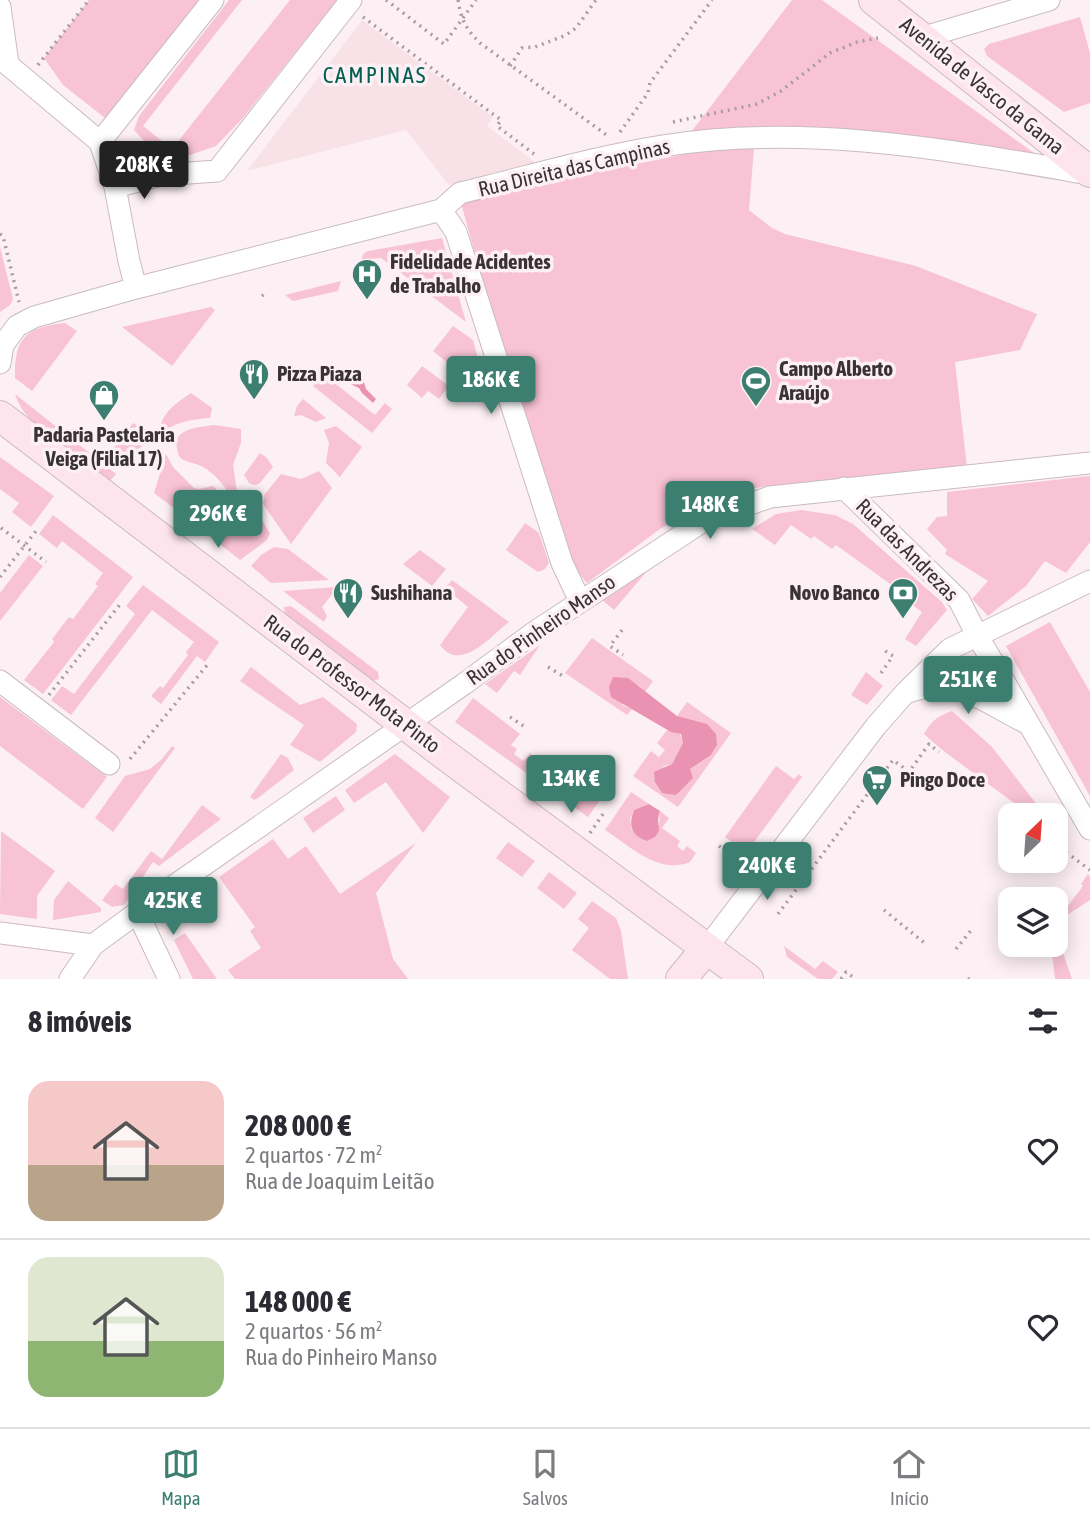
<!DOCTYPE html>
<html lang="pt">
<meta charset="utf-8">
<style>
body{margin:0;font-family:"Asap Condensed",sans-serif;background:#f7f7f7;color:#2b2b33;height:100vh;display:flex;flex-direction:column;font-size:26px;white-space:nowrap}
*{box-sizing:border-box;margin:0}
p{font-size:23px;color:#7c7c81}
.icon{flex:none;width:38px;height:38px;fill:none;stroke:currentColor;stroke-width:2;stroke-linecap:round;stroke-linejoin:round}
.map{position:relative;height:979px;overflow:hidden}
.drawer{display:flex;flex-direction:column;background:#fff;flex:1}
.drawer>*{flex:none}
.needle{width:46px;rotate:25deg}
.controls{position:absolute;left:998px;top:803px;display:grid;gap:14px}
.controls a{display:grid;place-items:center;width:70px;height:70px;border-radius:14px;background:#fff;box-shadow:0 4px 18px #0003;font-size:35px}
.price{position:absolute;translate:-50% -60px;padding:0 16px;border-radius:7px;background:#3c7f70;color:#fff;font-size:23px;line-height:46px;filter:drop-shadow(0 2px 4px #0008)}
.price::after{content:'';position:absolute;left:50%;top:42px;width:21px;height:16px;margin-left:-10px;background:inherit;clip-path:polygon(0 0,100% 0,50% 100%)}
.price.active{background:#222;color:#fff}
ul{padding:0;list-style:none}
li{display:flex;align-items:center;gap:21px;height:175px;padding:0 28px}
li+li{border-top:2px solid #e1e1e2}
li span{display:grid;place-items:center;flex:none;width:196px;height:140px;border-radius:21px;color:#555}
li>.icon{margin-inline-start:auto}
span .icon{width:84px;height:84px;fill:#fffc;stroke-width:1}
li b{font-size:30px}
h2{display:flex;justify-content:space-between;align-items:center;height:84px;padding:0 28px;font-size:30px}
.tab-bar{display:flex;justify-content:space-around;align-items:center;height:98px;border-top:2px solid #e1e1e2;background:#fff;font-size:19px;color:#7c7c81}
.tab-bar a{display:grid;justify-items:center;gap:4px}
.tab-bar .active{color:#3c7f70}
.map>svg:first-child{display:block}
.built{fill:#f9e1e8}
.green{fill:#f8c3d4}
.water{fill:#ea92b1}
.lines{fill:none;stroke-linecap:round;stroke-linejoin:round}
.street-casing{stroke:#cabbbf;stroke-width:23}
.secondary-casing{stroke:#cabbbf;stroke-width:32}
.path{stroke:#a79da0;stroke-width:3.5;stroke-dasharray:2 5;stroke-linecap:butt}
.street{stroke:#fff;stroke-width:21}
.secondary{stroke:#fde4ed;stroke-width:30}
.labels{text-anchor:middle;stroke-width:7;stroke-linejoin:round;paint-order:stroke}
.street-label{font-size:21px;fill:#393335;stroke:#fdf0f4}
.poi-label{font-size:21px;font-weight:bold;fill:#393335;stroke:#fdf0f4;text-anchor:start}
.neighbourhood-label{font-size:23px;letter-spacing:2px;fill:#036051;stroke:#fdf0f4}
</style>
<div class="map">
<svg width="1090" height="979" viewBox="0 0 1090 979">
<rect width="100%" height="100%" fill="#fdf0f4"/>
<path class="built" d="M362 20 493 117 487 126 548 172 460 193 448 184 406 130 247 171Z"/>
<path class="green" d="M89 0H197L199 2 114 125 63 85 44 58Z
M229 0H242L143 126 172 149 290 0H337L242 119 216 146 190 155 167 158 147 144 134 130 139 116Z
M792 0H822L1041 158 685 140Z
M1080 17 1090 53V103L1064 112 987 56 984 49 989 44Z
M754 148 749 210 772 228 785 234 916 266 1037 314 1020 350 955 362 967 467 753 488 710 501 660 529 587 583 569 562 488 301 461 203 463 198 696 152Z
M442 238 466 322 381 258 370 259 366 264 362 259 363 254 368 251Z
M0 247 13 299 10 305 0 312Z
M341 281 338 291 293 301 285 295Z
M211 307 215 310 172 366 122 327Z
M65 323 77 331 32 391 15 378C14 338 26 327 65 323Z
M453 326 473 340 486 389 472 383 433 351Z
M332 362 341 369 332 381 375 415 385 403 392 409 372 433 313 386Z
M422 366 449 386 439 399 428 391 422 398 407 385Z
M191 393 212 408 210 418C195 419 177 421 165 431L160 429C161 413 179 401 191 393Z
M15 394 116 474 110 481C81 460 25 429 15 394Z
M303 399 326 418 316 422 301 415 294 416 297 406Z
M133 423 146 430 149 436 127 466 110 453Z
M214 425 241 429V443L233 465 237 492 230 496C224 485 215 474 203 467 197 463 188 463 182 459 178 456 178 453 177 449 172 428 200 427 214 425Z
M336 426 362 447 340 477 326 463 329 443 324 430Z
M260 453 267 458 273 467 259 484 254 485 249 483 244 475Z
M166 454 173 467 194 488 199 489 213 486 220 493 222 501 198 526 154 493Z
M0 457 54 496 31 527 12 512 19 503 0 489Z
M319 471 332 488 291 544 263 504 265 494 281 474 301 479Z
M1090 476V542L1066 573 1045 561 1026 586 988 616 972 599 988 581 945 554 947 550 927 529 937 517 947 516V492Z
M241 500 250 502 270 533 267 540 240 560 207 534 230 506Z
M801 510 835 515 853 524 942 602 947 610 916 646 905 639 922 612 911 604 914 601 836 545 832 549 814 536 811 539 791 525 775 545 752 529 776 514Z
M53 515 133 577 43 694 24 680 54 642 52 639 69 617 73 619 98 586 95 584 103 573 62 541 57 548 39 534Z
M525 523 539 533 549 563 545 569 538 572 506 550Z
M274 547 288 549 329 580 271 583 251 566 261 555Z
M420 550 446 569 432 586 403 564Z
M29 555 43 566 0 621V593Z
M648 570 614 610 600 598Z
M452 580 509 622C490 637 460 673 440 645L468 607 445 588Z
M143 585 219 642 205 662 197 656 161 704 151 696 160 686 163 688 188 655 186 652 194 642 152 610 71 715 51 700 62 686 74 694 135 614 126 606Z
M338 587 322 607 327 616 324 622 283 591Z
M291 606 378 672 379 679 373 681 285 615 284 607Z
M1050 622 1090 692V796L1006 646Z
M592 638 653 681 645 692 638 685 622 705 632 709 627 715 565 673Z
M540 645 520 675 514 671 497 693 485 684Z
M251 667 300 705 323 697 357 724 356 732 320 762 290 745 304 725 240 681Z
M866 672 883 686 867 705 851 695Z
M0 697 107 777 83 809 0 746Z
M473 698 520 734 511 745 517 749 514 754 523 761 530 753 553 769 548 777 568 791 574 785 571 782 577 774 604 794 588 817 455 722Z
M687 702 731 733 678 807 633 776 651 751 659 757 665 750 657 743 668 729 680 734 683 743 672 764 661 767 690 769 711 756 685 719 677 716Z
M952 711 992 747 1045 815H1030L941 749 924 734C931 721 938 716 952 711Z
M172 746 175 748 113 832 95 818 125 776 150 769 162 759Z
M281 754 288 758 294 770 258 798 254 800 250 797Z
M395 754 450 797 423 833 386 782 354 803 345 790Z
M776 766 794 779 799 774 802 777 746 853 725 837Z
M631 792 649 804 634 810 630 819 632 831 659 825 660 811 669 818 662 828 680 841 677 846 683 851 687 846 696 853 690 862C658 875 630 846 605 830Z
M336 796 345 810 313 833 303 818Z
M202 805 221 819 159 866 153 862 124 905 112 907 102 900 115 884 123 889 151 851 162 859Z
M1 831 55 871 37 896V919L0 914Z
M273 839 288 859 306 846 340 894 416 843 376 893 393 959 408 979H235L228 970 261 948 250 931 255 927 219 877Z
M508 842 535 861 522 877 496 858Z
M549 872 577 893 564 909 537 888Z
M1088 874 1090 877V900L1055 923V917L1061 910 1064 911 1083 886 1081 884Z
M68 881 101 908V912L53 920 54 900Z
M592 901 616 918 621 931 628 979H610L572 950 589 928 578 919Z
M185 933 217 979H193L174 940Z
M1060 944 1072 979H1055L1052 953Z
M784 946 815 969 823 961 838 972 832 979H818L787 957Z"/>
<path class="water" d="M347 377 358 382H364L366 389 376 399 373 403 362 393 359 388 344 381Z
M613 677 628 678 677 716 707 724 716 734 717 745 710 756 690 769 693 778 676 795 662 793 655 782 654 772 672 764 683 743 681 734 671 732 611 697 609 687Z
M649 804 660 811 658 819 659 831 655 837 647 841C631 836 628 825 634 810Z"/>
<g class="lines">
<g class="street-casing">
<path id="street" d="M0 7 8 64
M921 38 1049 0
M0 58 100 142 115 187 129 261 136 288
M100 142 213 0
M111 174C133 161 140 165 161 175
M115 187 161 175 217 171 351 0
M441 210 456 232 562 563 580 601
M0 363 3 345 17 326 34 317 136 288 441 210 460 193C527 177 594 157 662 146 806 123 949 150 1090 174
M844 488 959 600 977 635 1090 829
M0 681 109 764
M908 692C958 675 986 704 1029 724
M138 914 169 979
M0 933 93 945
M706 949 876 726 906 692 950 649 1090 581
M70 979 93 945 168 890 464 684 536 631 705 520 770 497 1090 463"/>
</g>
<g class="secondary-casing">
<path id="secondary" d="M874 0 1090 172
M0 416 444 754 748 979
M681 979 706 949"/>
</g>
<path class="path" d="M386 0 444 44 476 0
M458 0C461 20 466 29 480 43L608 136
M363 17 501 120 497 126 534 154
M38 65 89 0
M510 66 522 48 535 47 566 35 576 28 596 0
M673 122 757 104 781 91 830 53 857 42 878 38
M620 132 648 93 650 83 712 0
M0 234 3 236 19 302
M262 296 267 292
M1 528 46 562
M0 577 36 531
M622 630 610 646 623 655
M548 667 563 676
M881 673 893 656 882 649
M49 695 121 603
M510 717 525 727
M130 759 208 664
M1014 812 1018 816
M590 833 603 814
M1055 844 1090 870
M719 846 745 865
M884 910 927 945
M778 914 893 760 909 772 929 744 939 752
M956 949 972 929
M968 978 969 979
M841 979 846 972 856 979"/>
<use href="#street" class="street"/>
<use href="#secondary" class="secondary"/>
</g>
<defs>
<g id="hospital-pin" transform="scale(1.575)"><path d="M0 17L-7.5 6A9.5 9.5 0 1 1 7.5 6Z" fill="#3c7f70" stroke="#fdf0f4"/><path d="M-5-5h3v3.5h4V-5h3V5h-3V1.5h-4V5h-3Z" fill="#fff"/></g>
<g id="restaurant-pin" transform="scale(1.575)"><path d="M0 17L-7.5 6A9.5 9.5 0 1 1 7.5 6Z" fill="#3c7f70" stroke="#fdf0f4"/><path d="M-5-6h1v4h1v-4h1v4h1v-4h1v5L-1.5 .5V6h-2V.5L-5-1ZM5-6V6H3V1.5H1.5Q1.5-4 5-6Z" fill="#fff"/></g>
<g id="stadium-pin" transform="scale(1.575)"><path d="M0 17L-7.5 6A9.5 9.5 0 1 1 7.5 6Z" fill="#3c7f70" stroke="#fdf0f4"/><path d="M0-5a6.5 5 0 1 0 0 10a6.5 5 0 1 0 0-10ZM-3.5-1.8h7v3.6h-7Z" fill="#fff"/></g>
<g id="shop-pin" transform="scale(1.575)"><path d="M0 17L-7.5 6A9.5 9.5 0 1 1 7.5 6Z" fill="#3c7f70" stroke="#fdf0f4"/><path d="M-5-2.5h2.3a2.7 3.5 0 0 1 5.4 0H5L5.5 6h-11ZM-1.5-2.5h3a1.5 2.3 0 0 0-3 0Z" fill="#fff"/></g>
<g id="bank-pin" transform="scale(1.575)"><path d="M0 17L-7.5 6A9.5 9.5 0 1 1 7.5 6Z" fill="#3c7f70" stroke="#fdf0f4"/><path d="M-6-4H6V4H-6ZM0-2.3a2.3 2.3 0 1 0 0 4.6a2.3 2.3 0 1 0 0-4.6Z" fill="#fff"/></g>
<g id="supermarket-pin" transform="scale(1.575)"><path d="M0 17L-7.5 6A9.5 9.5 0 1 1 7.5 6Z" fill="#3c7f70" stroke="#fdf0f4"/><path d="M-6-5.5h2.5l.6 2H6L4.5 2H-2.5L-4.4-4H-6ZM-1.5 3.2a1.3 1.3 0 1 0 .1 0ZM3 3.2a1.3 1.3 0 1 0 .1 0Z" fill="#fff"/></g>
</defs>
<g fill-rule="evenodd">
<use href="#hospital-pin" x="367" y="274"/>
<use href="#restaurant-pin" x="254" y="374"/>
<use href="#stadium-pin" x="756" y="381"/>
<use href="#shop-pin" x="104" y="395"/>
<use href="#restaurant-pin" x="348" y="593"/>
<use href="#bank-pin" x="903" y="593"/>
<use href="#supermarket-pin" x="877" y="780"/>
</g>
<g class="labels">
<g class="street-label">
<text transform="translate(982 86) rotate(39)" y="7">Avenida de Vasco da Gama</text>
<text transform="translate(574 168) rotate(-13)" y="7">Rua Direita das Campinas</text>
<text transform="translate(907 550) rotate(45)" y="7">Rua das Andrezas</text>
<text transform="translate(541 630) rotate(-35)" y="7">Rua do Pinheiro Manso</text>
<text transform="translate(352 684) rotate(37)" y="7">Rua do Professor Mota Pinto</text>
</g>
<g class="poi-label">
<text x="390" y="269">Fidelidade Acidentes<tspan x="390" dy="24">de Trabalho</tspan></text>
<text x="779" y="376">Campo Alberto<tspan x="779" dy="24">Araújo</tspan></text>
<text x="277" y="381">Pizza Piaza</text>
<text x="104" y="442" text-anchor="middle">Padaria Pastelaria<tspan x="104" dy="24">Veiga (Filial 17)</tspan></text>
<text x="371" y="600">Sushihana</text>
<text x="880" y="600" text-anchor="end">Novo Banco</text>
<text x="900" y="787">Pingo Doce</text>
</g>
<g class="neighbourhood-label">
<text x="375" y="83">CAMPINAS</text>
</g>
</g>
</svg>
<div class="controls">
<a><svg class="needle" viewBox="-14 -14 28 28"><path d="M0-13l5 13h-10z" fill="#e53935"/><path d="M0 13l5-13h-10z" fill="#7c7c81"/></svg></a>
<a><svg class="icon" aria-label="layers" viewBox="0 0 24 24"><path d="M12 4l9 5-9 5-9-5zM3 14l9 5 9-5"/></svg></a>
</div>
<b class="price active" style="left:144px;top:201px">208K €</b>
<b class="price" style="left:491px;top:416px">186K €</b>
<b class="price" style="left:710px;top:541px">148K €</b>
<b class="price" style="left:218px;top:550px">296K €</b>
<b class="price" style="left:968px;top:716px">251K €</b>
<b class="price" style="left:571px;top:815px">134K €</b>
<b class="price" style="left:767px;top:902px">240K €</b>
<b class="price" style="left:173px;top:937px">425K €</b>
</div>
<section class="drawer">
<h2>8 imóveis<svg class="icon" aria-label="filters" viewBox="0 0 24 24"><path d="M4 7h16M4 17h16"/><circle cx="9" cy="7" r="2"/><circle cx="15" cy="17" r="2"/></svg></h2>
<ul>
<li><span style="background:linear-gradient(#f6c9c9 60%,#b9a48a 0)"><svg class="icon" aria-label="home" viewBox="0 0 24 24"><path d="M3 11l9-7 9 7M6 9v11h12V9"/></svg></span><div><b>208 000 €</b><p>2 quartos · 72 m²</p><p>Rua de Joaquim Leitão</p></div><svg class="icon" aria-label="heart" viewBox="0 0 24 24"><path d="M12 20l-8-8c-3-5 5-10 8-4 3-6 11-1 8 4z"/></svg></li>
<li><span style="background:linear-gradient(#dfe7d0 60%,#8fb573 0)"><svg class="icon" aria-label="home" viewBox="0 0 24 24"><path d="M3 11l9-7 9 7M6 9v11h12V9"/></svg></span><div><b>148 000 €</b><p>2 quartos · 56 m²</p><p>Rua do Pinheiro Manso</p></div><svg class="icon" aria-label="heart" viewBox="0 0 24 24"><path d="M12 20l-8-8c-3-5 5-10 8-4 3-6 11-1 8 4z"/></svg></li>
</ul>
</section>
<nav class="tab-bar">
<a class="active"><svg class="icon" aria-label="map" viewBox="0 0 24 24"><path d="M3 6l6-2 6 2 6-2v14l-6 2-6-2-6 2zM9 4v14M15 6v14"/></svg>Mapa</a>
<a><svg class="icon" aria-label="saved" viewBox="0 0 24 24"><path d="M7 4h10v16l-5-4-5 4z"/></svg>Salvos</a>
<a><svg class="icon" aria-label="home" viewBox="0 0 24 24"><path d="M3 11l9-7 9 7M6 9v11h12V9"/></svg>Início</a>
</nav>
